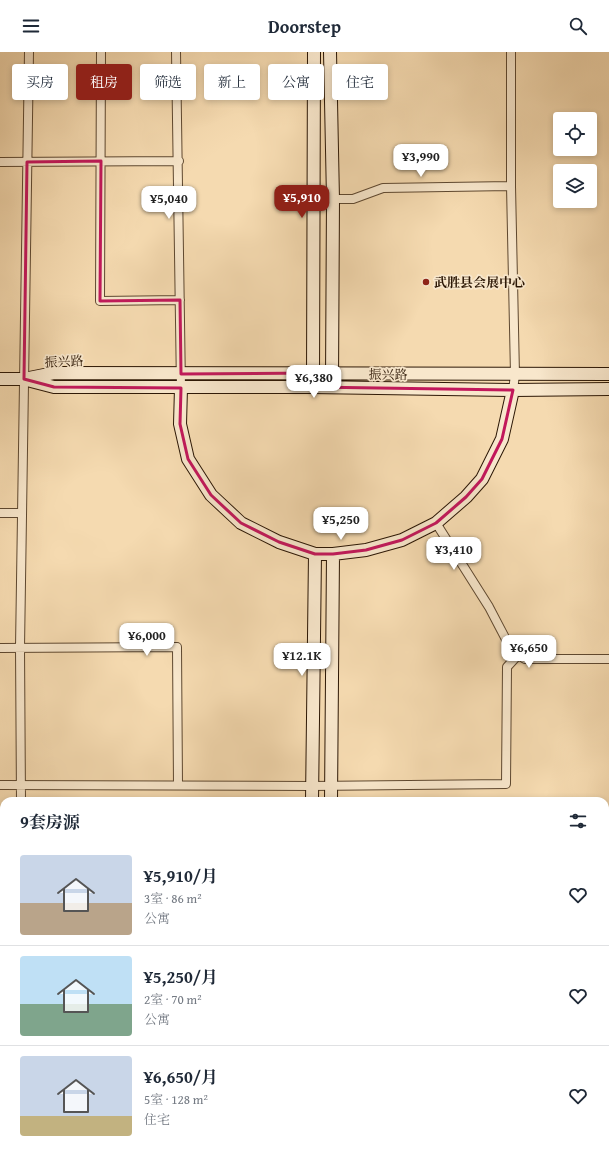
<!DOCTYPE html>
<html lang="zh">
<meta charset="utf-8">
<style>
body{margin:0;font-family:"Gentium Book Plus","Noto Serif SC",serif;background:#f6f6f7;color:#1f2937;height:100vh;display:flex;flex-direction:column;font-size:15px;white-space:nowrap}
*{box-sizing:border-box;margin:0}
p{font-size:13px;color:#747a83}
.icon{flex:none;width:22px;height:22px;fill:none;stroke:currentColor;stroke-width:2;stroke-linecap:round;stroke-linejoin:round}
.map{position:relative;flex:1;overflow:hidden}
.panel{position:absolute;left:0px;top:745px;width:609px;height:356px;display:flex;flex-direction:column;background:#fff;border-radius:12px 12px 0 0;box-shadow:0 2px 6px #0003}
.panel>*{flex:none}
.banner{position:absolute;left:12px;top:12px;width:400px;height:36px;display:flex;gap:8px}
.tools{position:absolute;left:553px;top:60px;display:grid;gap:8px}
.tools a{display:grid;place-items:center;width:44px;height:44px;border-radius:4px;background:#fff;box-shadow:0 2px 6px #0003;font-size:20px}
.price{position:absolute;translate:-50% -34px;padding:0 9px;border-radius:8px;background:#fff;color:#222;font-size:13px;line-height:26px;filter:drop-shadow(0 1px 2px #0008)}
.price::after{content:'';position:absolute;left:50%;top:24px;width:12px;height:9px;margin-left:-6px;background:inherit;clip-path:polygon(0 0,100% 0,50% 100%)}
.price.active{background:#8f2418;color:#fff}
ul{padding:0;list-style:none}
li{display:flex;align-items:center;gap:12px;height:100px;padding:0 20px}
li+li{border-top:1px solid #e0e1e3}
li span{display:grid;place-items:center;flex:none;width:112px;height:80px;border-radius:4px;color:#555}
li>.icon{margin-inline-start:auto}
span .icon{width:48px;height:48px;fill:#fffc;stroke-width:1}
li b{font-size:17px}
h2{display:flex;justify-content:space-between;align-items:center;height:48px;padding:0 20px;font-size:17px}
.tag{padding:0 14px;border-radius:4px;background:#fff;box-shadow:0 2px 6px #0003;font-size:14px;line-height:36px}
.tag.active{background:#8f2418;color:#fff}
header{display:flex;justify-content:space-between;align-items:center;height:52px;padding:0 20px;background:#fff;font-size:18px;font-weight:700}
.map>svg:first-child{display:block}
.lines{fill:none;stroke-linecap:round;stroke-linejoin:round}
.street-casing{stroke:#5e4830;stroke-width:10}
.secondary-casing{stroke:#2c1705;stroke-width:14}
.street{stroke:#f8e7cc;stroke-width:8}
.secondary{stroke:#f8e7cc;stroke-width:12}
.marked{fill:none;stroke:#c2185b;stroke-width:3;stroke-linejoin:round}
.poi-dot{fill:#8f2418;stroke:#f8e7cc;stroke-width:1.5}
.labels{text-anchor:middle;stroke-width:3.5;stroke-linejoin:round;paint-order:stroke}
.poi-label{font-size:13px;font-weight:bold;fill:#2c1705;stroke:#f8e7cc;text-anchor:start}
.street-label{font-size:13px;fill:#2c1705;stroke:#f8e7cc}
</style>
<header><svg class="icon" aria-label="menu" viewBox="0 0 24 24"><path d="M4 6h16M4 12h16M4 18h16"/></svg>Doorstep<svg class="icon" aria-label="search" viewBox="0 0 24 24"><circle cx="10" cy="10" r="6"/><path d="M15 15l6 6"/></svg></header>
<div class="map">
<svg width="609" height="1101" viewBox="0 0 609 1101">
<rect width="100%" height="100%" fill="#f5dab0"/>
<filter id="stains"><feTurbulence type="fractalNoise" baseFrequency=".005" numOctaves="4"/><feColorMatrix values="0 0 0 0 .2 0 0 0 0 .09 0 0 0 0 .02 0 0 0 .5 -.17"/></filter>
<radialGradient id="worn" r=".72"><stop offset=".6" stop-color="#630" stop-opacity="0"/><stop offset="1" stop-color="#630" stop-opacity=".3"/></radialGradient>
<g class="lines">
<g class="street-casing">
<path id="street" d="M101 0 100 249 180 248
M176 0 181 336
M511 0V134L515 323 513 338
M0 110 179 109
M333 147H353L383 136 511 134
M0 461H21
M436 471 489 555 512 599 525 607H609
M0 596 177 595 178 733
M0 733 312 734 506 732 507 615 518 603
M21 749 20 596 29 0
M605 1070 609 1063
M589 1101 591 1097"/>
</g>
<g class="secondary-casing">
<path id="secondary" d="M330 0 333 147 332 329
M0 327H24L54 321 609 322
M27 328 54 335H312L513 338 609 337
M313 329 314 0
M181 336 180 372 188 407 211 443 241 471 279 490 315 502H333L366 498 402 488 436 471 466 445 482 427 502 387 513 338
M312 749 315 502
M331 749 333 502
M605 1020H609
M0 1030H4
M605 1034H609
M0 1045H4
M292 1101 293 1097
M309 1101 310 1097"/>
</g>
<use href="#street" class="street"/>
<use href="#secondary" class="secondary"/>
</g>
<path class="marked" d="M101 109 100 249 180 248 181 322 314 321 312 335 513 338 502 387 482 427 466 445 436 471 402 488 366 498 333 502H315L279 490 241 471 211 443 188 407 180 372 181 336 54 335 24 327 27 110Z"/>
<circle class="poi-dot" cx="426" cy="230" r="4"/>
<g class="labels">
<g class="poi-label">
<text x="434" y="235">武胜县会展中心</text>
</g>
<g class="street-label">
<text transform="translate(64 309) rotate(-3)" y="5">振兴路</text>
<text transform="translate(388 322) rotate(1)" y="5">振兴路</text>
</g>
</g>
<rect width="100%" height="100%" filter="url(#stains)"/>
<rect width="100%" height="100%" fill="url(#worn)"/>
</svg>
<div class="tools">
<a><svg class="icon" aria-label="locate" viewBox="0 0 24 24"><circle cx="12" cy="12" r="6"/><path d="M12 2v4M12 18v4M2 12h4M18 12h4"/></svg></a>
<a><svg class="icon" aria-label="layers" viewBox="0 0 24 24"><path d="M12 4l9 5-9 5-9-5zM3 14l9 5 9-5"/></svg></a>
</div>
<b class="price" style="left:421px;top:126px">¥3,990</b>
<b class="price active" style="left:302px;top:167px">¥5,910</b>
<b class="price" style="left:169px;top:168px">¥5,040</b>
<b class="price" style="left:314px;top:347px">¥6,380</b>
<b class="price" style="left:341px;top:489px">¥5,250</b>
<b class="price" style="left:454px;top:519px">¥3,410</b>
<b class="price" style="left:147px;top:605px">¥6,000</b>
<b class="price" style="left:529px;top:617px">¥6,650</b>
<b class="price" style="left:302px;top:625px">¥12.1K</b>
<div class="banner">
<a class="tag">买房</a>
<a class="tag active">租房</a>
<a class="tag">筛选</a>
<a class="tag">新上</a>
<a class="tag">公寓</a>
<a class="tag">住宅</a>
</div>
<section class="panel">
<h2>9套房源<svg class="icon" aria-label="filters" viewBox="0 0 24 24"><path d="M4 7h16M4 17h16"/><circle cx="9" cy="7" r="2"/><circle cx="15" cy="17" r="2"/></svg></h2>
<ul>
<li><span style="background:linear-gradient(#c9d6e8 60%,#b9a48a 0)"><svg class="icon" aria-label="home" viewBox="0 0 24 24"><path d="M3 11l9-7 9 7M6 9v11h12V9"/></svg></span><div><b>¥5,910/月</b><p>3室 · 86 m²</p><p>公寓</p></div><svg class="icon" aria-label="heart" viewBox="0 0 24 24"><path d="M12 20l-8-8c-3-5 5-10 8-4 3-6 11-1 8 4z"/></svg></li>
<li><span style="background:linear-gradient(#bfe0f5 60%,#7fa58c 0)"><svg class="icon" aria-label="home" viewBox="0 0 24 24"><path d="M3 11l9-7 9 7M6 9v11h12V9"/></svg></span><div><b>¥5,250/月</b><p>2室 · 70 m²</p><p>公寓</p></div><svg class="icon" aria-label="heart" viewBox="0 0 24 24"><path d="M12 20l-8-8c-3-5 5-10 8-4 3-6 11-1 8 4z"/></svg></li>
<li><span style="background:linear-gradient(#c9d6e8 75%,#c2b280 0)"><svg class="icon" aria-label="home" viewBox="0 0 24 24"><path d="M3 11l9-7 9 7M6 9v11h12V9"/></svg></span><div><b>¥6,650/月</b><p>5室 · 128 m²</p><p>住宅</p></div><svg class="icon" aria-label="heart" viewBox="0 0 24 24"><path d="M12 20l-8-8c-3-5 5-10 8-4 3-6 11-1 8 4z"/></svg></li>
</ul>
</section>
</div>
